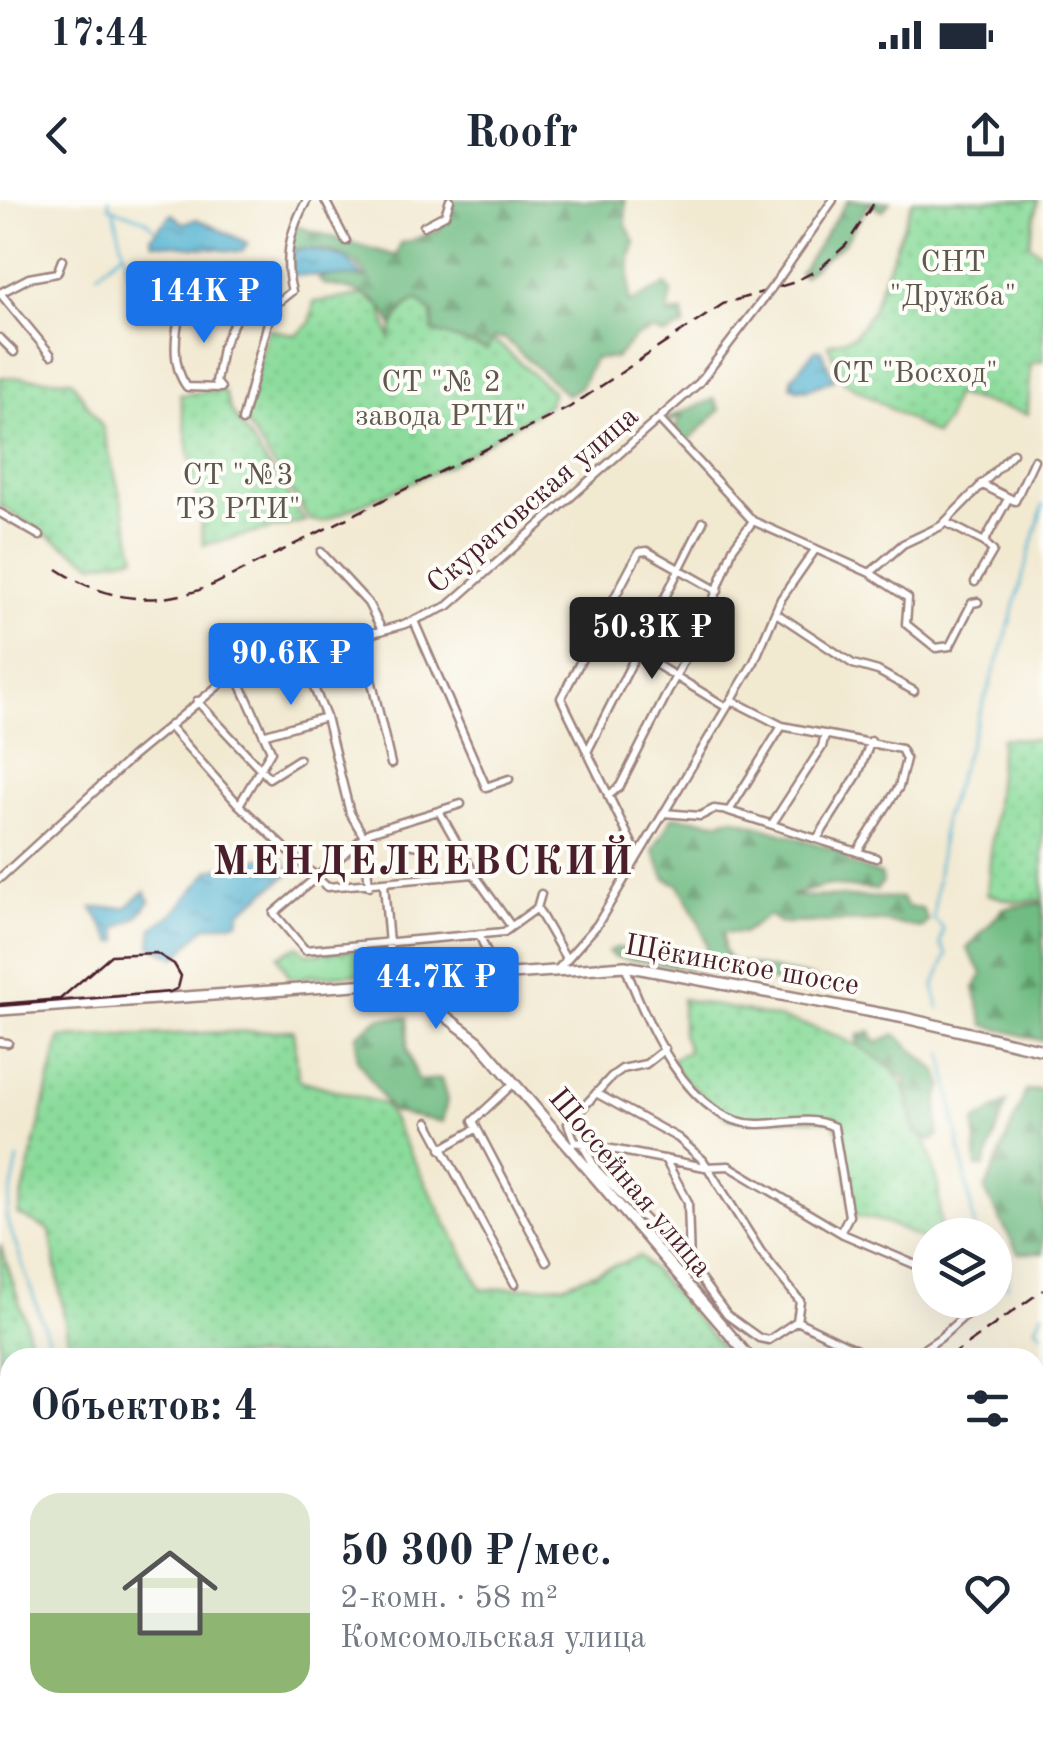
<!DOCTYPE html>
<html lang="ru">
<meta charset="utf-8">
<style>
body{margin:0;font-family:"Old Standard TT",serif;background:#f2f2f3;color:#1f2937;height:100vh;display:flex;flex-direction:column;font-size:38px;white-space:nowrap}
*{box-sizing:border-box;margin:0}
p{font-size:32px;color:#747a83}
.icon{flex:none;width:55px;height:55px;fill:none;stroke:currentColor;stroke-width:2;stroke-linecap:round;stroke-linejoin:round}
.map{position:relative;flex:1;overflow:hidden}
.sheet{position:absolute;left:0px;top:1148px;width:1045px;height:392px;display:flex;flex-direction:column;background:#fff;border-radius:30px 30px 0 0;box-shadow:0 10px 40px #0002}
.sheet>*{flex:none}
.fabs{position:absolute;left:912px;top:1018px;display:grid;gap:20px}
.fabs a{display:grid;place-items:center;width:100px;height:100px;border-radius:50%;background:#fff;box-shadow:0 10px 40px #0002;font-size:50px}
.price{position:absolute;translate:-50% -85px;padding:0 22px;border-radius:10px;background:#1a73e8;color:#fff;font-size:32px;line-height:65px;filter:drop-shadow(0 2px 5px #0008)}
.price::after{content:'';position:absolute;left:50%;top:60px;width:30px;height:22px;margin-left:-15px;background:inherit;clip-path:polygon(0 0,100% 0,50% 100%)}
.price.on{background:#222;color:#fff}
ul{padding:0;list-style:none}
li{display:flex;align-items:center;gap:30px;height:250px;padding:0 30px}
li span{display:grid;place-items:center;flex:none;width:280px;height:200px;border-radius:30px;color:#555}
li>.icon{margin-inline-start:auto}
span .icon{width:120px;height:120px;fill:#fffc;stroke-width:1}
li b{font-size:42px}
h2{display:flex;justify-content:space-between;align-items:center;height:120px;padding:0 30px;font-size:42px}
.status{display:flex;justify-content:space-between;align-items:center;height:70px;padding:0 50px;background:#fff;direction:ltr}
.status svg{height:28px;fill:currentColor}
header{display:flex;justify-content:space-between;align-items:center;height:130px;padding:0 30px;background:#fff;font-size:45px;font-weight:800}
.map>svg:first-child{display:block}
.forest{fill:url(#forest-firs);stroke:#5d6e57;stroke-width:2.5}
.park{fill:url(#park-crowns);stroke:#6a7e63;stroke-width:2.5}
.garden{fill:url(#garden-dots);stroke:#6a7e63;stroke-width:2.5}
.water{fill:url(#water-ripples);stroke:#4e697e;stroke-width:2.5}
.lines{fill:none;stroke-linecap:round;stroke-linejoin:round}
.stream{stroke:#53b3d1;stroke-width:2.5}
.minor-casing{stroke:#9e847e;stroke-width:11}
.major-casing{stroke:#9e847e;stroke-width:14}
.minor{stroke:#fff;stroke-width:6}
.major{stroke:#fff;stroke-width:9}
.tram{stroke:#4a1f2b;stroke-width:2.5}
.rail{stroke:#4a1f2b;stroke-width:2.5;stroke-dasharray:15 8;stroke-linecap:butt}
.minor-bridge-casing{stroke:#9e847e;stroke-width:11;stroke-linecap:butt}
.minor-bridge{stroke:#fff;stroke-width:6}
.labels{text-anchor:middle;stroke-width:8;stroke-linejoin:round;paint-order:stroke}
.park-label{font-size:30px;fill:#5e584d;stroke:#fdfcf7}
.street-label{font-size:30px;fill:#4a1f2b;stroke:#fdfcf7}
.district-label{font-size:40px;font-weight:bold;letter-spacing:2.5px;fill:#4a1f2b;stroke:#fdfcf7}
</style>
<div class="status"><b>17:44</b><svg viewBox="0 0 49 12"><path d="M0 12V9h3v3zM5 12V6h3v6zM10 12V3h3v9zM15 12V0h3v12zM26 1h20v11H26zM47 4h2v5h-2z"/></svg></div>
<header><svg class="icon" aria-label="back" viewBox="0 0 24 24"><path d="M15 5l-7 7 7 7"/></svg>Roofr<svg class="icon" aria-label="share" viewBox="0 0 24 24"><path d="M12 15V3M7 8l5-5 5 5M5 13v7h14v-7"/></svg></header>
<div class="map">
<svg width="1043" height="1539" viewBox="0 0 1043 1539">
<defs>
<pattern id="forest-firs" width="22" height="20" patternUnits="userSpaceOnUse" patternTransform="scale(2.5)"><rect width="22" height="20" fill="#70bc83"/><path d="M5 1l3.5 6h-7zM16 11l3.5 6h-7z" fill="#5e986b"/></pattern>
<pattern id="park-crowns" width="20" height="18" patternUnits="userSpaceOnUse" patternTransform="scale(2.5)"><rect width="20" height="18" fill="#8bdc9b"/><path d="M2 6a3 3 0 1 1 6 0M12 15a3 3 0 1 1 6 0" fill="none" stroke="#79bc86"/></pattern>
<pattern id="garden-dots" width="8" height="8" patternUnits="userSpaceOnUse" patternTransform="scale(2.5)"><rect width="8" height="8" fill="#8bdc9b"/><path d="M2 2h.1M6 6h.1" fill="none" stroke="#79bc86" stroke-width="1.8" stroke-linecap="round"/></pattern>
<pattern id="water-ripples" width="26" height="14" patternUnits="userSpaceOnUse" patternTransform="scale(2.5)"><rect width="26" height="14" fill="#53b3d1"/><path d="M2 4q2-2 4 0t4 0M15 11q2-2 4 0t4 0" fill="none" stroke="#4791aa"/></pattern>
</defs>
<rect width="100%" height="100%" fill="#fdfcf7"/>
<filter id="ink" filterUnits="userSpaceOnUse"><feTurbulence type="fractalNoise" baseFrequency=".01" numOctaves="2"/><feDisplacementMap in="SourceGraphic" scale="20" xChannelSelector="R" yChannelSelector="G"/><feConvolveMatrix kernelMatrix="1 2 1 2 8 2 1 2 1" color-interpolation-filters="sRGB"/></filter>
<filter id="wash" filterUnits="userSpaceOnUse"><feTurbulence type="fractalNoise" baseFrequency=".0048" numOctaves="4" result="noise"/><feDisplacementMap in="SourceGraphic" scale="40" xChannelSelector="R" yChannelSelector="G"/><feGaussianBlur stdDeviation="2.25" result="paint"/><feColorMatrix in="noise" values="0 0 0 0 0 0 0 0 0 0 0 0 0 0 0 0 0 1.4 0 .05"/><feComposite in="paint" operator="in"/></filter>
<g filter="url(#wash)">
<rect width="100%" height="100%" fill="#f2e9d1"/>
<path class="forest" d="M454 0H625L626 25 635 42 630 56 629 103 666 85 672 93 668 113H683L684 126 665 135 653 130 635 137 616 158 594 159 581 186 567 195 504 138 492 139 488 150 433 131V113L417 99 405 106 392 125C379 92 355 90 323 84L319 79 331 75 367 78C355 51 318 46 290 50L295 26 396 56 401 43C417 41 424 33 439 30Z
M848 0 890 2 882 11 869 4 845 42 803 76 800 73Z
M714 199 720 210 686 243 673 230 683 215 668 223 667 218Z
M673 616 716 622 733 618 850 654 846 662 881 675 883 682 876 690 828 685 790 696 901 698 908 707 922 709 928 721 921 728 880 721 780 723 769 715 743 733 723 732 724 750 731 761 815 778 816 788 614 757 608 752 616 748 711 759 703 752 707 747C702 724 690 704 678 684L666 679 653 650Z
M1043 703V841L984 825 974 788 983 774 967 749 1004 708Z
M408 817 407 848 418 881 441 879 447 900 442 922 392 912 357 859V835L379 818Z
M871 831 876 843 895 834 938 872 943 886 938 897V936L931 940 916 932 905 878 857 844 858 835Z
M1043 889V1053H1018L985 991 1026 891Z
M1007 902 984 967H977L975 922Z"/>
<path class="park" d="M298 746 306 754 385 748 387 772 290 778 278 756Z"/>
<path class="garden" d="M913 0H1038L1029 44 1043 54V161L1031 163 1028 214 954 195 946 221 935 235 843 181 828 144 854 136 871 112Z
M364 95 381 107 390 138C394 121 401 109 417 100L432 113V131L487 150 492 141 499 144 553 192 548 205 450 265 322 322 310 320 244 220 268 129 297 135 310 123 314 102Z
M0 177 71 180 102 226 136 356 94 364 0 306Z
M218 190 225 192 230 209 305 321 204 345 180 195Z
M1001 538 1043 540V700L1016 702 987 694Z
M682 799C750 814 844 821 895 873 909 887 910 914 913 932L926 940 938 983 941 1035H930V1043L885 1022 853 1015 842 938 832 920 729 918 679 875 672 859 689 851 682 834Z
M293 830 299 880 384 904 482 1090 563 1085 640 1056 730 1157H115L114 1152 69 1146 50 1031 18 1014 60 838Z
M0 1044 26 1122 32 1157 10 1158V1530H158L163 1539H0Z"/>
<path class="water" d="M172 14 183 23 197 19 248 43 242 52 152 43 151 37Z
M308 49 346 58 363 77 292 75 293 51Z
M815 150H821L834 179C819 184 804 196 791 186L793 176Z
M265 657 284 660 290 673 240 712 238 722 205 727 176 758 151 745 153 728 175 712 210 670Z
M145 691 150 701 137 717 116 729 119 741 113 742 92 708 127 707Z"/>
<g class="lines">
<path class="stream" d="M109 0V7L146 20 154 29
M113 7 129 73 139 82 132 89
M98 73 122 52
M939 808 934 787 947 754 940 744 943 728 933 719 944 618 1004 443 1043 305
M943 854 976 1035
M18 959 6 1017 55 1158
M995 1066 1008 1072 1007 1087
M1043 1113 1036 1126 1043 1134
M1035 1186 1043 1175
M180 1530 183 1539
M381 1539 392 1530"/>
</g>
</g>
<g filter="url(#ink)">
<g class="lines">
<g class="minor-casing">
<path id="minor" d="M325 0 346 41
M424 26 445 15 450 0
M779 78 833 0
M0 93 51 155
M0 93 29 78 57 73 62 60
M246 97 222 148 216 182 221 188 187 187C165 158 179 103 195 73H211L246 97 272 107 292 91C283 58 290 29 307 0
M0 138 14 152
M659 219 753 321 870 373 908 398 906 424 936 448 950 446 972 403 978 402
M242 221 272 107
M981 284 1015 301 1034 260
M0 313 40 336
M945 322 984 342
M321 352 368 403 382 430
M870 373 903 344 941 326 1013 253
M975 382 993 351 984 342 1008 299
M776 413 853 464 878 471 914 491
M414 421 486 587 509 579
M596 428 726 507
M361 436 391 564
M299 451 326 517 350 613 364 637
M235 472 271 551 239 605
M731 500 782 526 901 549 906 559 899 587 857 652
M197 501 269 578 299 559
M169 526 239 605 327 687 474 674 511 726
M266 534 326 517
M587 552 703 322
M608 596 620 586 709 411 733 348 753 321
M461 604 370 632 274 713 305 750 504 732 537 708 541 694
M729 611 782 526
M440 613 474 673
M664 613 700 616 714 609 729 611 876 658
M772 624 822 547 825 534
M364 637 369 686
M817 639 858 574 871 541
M407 644 426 647 445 677
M638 656 561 498 639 352 647 351 718 391
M0 678 132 557 235 472 405 424 448 406 699 183 764 98
M384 684 392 781
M537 708 567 760
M479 734 496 773
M625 766C646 821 689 924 757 924 782 924 811 915 834 927L849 1016 841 1031
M559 768 597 725 754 462 781 399 815 350
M0 842 8 843
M514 883 473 921 547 1062
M596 893 678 938 703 960 761 1052 800 1101 797 1121 873 1158
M428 922 515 1084
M575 942 568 924 611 877 622 869 646 864 665 849
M581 942 596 969 690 1065 727 1115 759 1138 769 1140 797 1121
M569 948 575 942 705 967 729 966 843 1034 930 1071
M441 949 476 929
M665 959 688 1002 690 1065
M910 1158 940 1138 982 1100"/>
</g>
<g class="major-casing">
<path id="major" d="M376 785 428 803 478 841 750 1158
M0 810 625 766 905 818 1043 850
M1035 1226H1043"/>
</g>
<use href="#minor" class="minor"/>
<use href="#major" class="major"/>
<path class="tram" d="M0 804 60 799 111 755 156 753 174 764 181 776 178 788 170 792 0 806"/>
<path class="rail" d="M57 369C107 402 159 408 215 384L570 207 723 104 792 83 819 69 846 45 876 0
M948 1158 1043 1090
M1035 1397 1043 1387
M1035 1445 1043 1430
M253 1539 274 1530
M759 1539 770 1530
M895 1539 913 1530"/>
<g class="minor-bridge-casing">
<path id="minor-bridge" d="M764 98 779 78"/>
</g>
<use href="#minor-bridge" class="minor-bridge"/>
</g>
</g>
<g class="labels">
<g class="park-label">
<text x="953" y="71">СНТ<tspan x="953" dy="34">"Дружба"</tspan></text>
<text x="915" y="182">СТ "Восход"</text>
<text x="441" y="191">СТ "№ 2<tspan x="441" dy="34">завода РТИ"</tspan></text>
<text x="238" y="284">СТ "№3<tspan x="238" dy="34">ТЗ РТИ"</tspan></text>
</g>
<g class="street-label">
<text transform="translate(532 299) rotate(-41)" y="10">Скуратовская улица</text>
<text transform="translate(742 764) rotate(10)" y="10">Щёкинское шоссе</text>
<text transform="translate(631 982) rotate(50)" y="10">Шоссейная улица</text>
</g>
<g class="district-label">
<text x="424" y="674">МЕНДЕЛЕЕВСКИЙ</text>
</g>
</g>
</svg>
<div class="fabs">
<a><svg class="icon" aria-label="layers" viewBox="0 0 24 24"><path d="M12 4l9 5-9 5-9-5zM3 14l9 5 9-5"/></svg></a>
</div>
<b class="price" style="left:204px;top:146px">144K ₽</b>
<b class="price on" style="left:652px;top:482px">50.3K ₽</b>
<b class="price" style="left:291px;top:508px">90.6K ₽</b>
<b class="price" style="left:436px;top:832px">44.7K ₽</b>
<section class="sheet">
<h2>Объектов: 4<svg class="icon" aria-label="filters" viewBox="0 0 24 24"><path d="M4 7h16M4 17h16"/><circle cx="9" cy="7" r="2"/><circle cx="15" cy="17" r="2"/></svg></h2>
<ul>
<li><span style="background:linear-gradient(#dfe7d0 60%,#8fb573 0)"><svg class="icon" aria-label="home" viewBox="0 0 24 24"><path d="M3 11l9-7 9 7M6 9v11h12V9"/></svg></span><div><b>50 300 ₽/мес.</b><p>2-комн. · 58 m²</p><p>Комсомольская улица</p></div><svg class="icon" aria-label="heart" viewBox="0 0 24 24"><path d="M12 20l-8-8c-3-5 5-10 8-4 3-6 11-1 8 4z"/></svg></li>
</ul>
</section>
</div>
